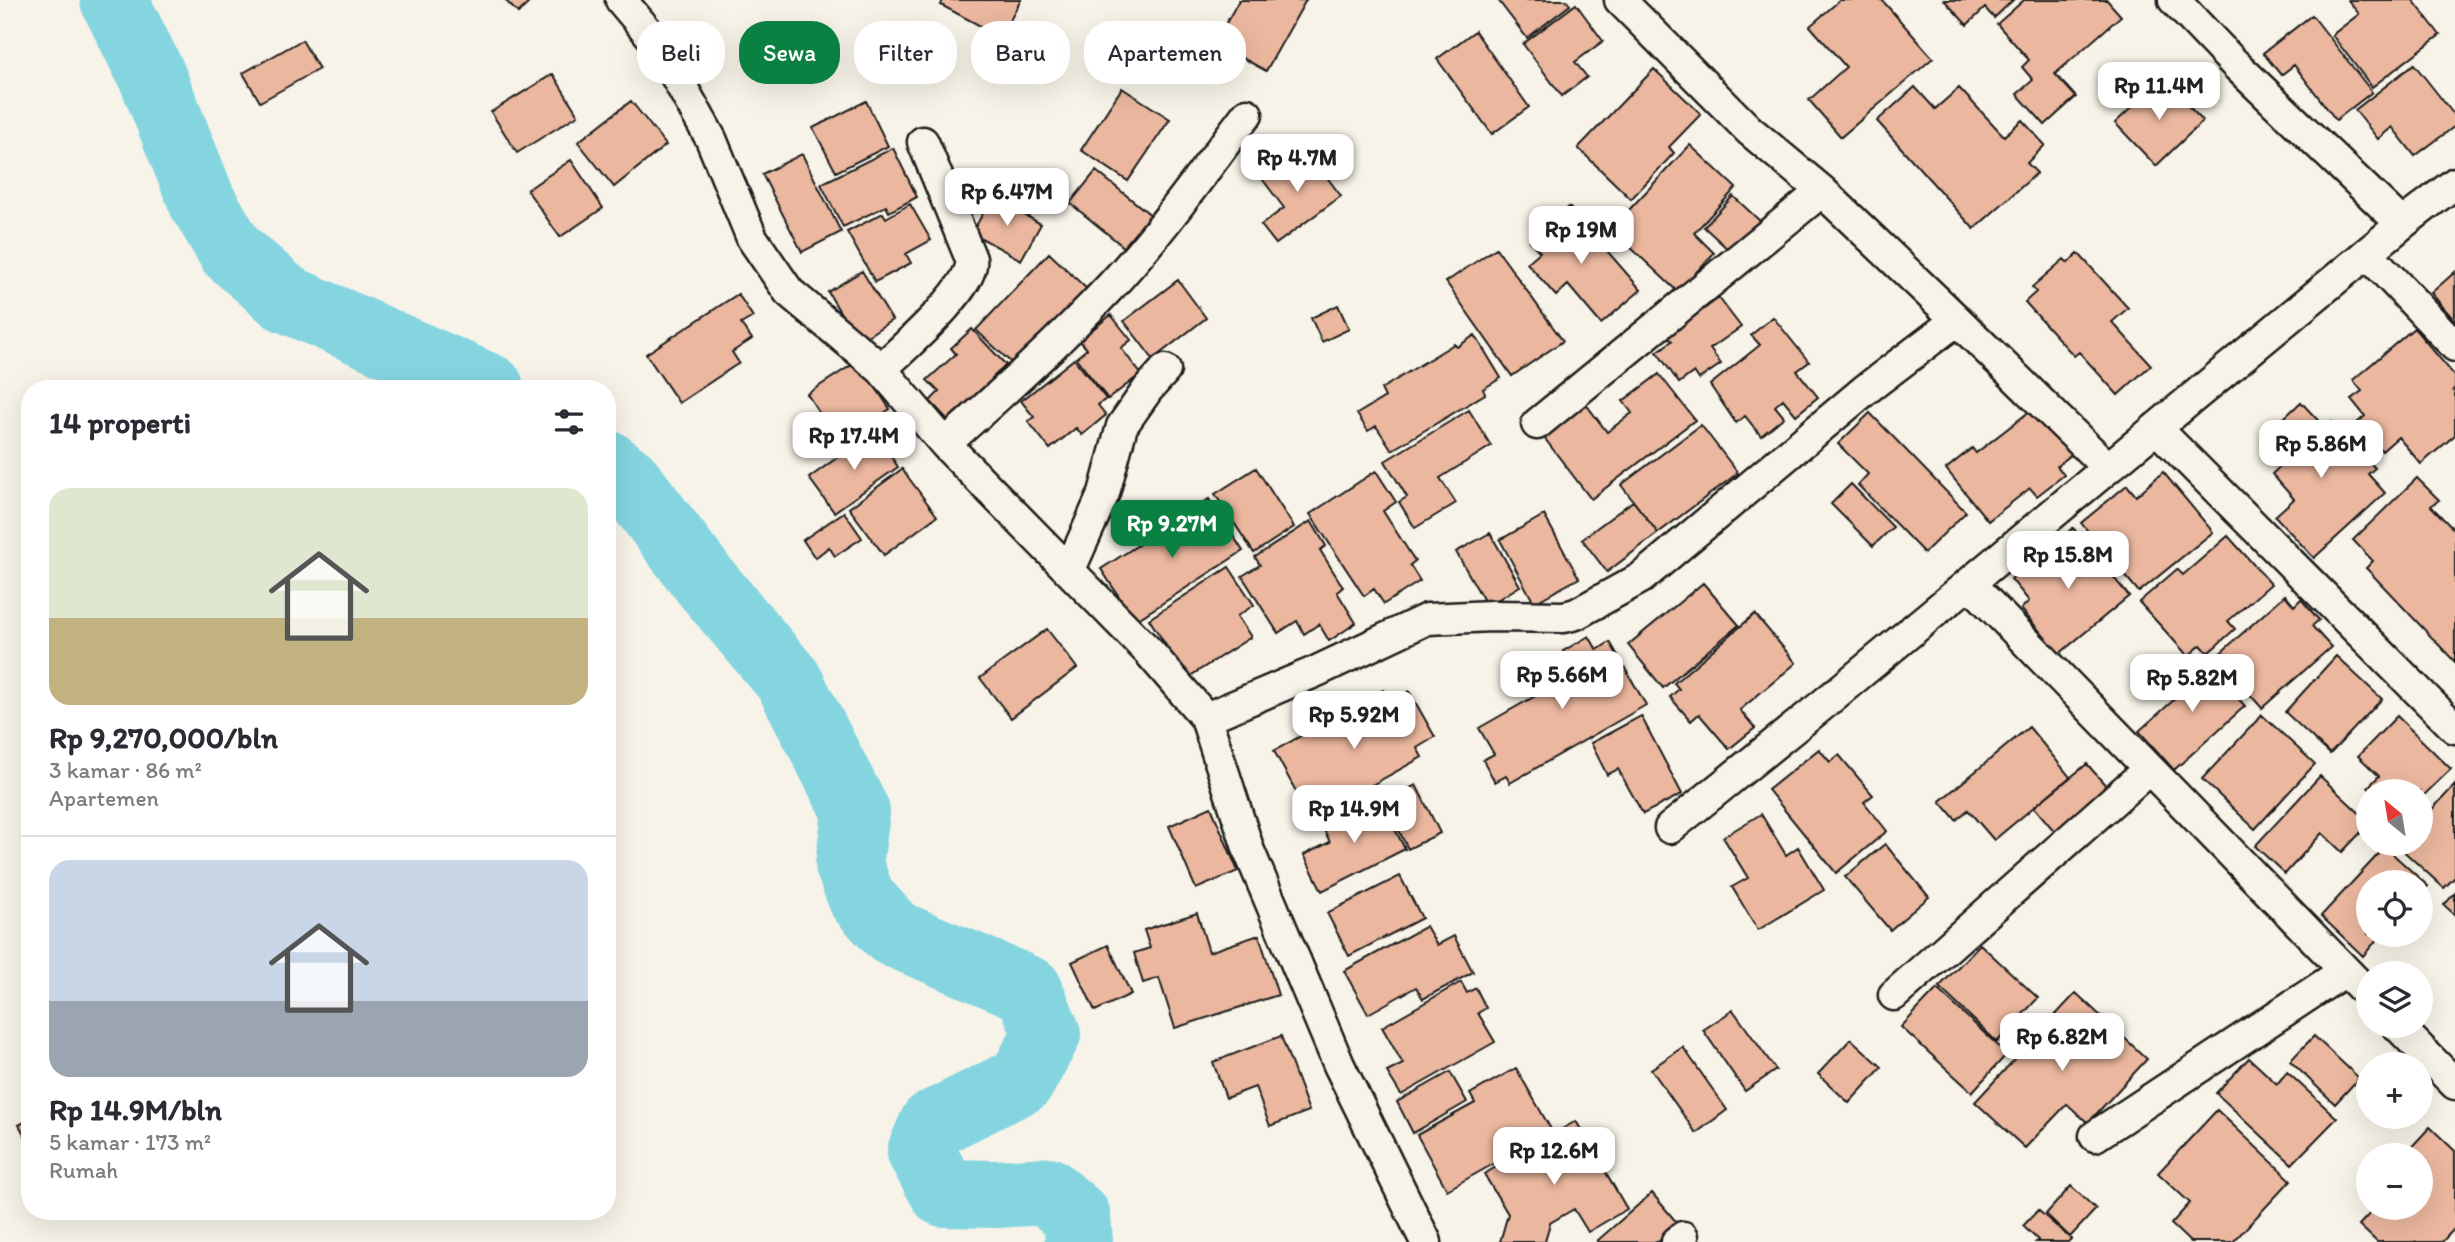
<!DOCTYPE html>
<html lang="id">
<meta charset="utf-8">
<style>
body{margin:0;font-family:Itim,sans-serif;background:#f7f7f7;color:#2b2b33;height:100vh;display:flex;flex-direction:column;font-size:26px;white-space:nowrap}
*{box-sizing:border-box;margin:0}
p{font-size:23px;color:#7c7c81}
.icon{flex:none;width:38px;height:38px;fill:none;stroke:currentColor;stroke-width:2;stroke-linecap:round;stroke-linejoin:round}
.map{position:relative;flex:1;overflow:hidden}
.side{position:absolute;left:21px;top:380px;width:595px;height:840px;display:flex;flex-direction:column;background:#fff;border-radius:28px;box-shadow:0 7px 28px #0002}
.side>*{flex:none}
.banner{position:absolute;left:637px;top:21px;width:665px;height:63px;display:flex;gap:14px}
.needle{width:46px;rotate:330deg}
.controls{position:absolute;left:2356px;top:779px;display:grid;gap:14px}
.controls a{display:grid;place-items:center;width:77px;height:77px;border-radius:50%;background:#fff;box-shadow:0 7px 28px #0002;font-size:35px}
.price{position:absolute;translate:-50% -60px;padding:0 16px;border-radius:14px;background:#fff;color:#222;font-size:23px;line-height:46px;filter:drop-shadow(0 2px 4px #0008)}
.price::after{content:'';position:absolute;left:50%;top:42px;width:21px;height:16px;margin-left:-10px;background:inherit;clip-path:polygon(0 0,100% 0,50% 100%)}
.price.current{background:#0b8043;color:#fff}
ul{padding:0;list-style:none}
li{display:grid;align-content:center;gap:14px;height:371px;padding:0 28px}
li+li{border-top:2px solid #e1e1e2}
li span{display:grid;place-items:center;height:217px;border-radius:21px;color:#555}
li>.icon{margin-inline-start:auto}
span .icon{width:126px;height:126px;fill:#fffc;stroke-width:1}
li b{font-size:30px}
h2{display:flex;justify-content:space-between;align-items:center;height:84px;padding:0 28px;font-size:30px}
.tag{padding:0 24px;border-radius:28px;background:#fff;box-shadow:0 7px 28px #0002;font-size:24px;line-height:63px}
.tag.current{background:#0b8043;color:#fff}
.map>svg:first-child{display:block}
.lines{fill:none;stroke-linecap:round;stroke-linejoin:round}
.river{stroke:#85d5e1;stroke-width:68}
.building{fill:#ebb79e;stroke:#1c1c1c;stroke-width:2}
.minor-casing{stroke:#1c1c1c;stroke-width:35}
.minor{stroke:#f7f3e8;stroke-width:30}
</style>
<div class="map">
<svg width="2455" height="1242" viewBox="0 0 2455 1242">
<rect width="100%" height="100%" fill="#f7f3e8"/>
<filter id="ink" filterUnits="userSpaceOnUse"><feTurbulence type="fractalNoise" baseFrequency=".0143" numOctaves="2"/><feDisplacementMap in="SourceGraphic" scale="14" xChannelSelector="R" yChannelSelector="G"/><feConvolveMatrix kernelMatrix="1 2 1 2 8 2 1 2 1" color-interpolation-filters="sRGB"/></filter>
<g filter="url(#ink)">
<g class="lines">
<path class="river" d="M114 0 152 76 202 201 231 251 285 298 490 388
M607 464 628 480 703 579 789 681 856 812 849 865 862 899 893 933 1029 990 1047 1034 1022 1080 933 1124 921 1152 944 1193 996 1194 1047 1191 1077 1217 1079 1242"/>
</g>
<path class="building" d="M505 0H532L518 13Z
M943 0H1021L1001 37 941 5Z
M1239 0H1306L1266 71 1215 43Z
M1498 0H1566L1570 5 1527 38Z
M1840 0H1882L1933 58 1841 137 1809 100 1846 67 1810 26Z
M1944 0H2013L1994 18 1985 8 1967 25Z
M2024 0H2107L2121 16 2055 74 2076 97 2045 125 2017 94 2033 80 2022 67 2029 60 1997 24Z
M2348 0H2413L2440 35 2372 87 2332 35 2359 14Z
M1576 4 1603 41 1575 62 1587 77 1562 96 1523 44Z
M2312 15 2372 92 2336 120 2294 65 2281 75 2263 53Z
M1475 31 1529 107 1492 134 1437 59Z
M302 40 319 69 260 102 243 73Z
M2414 64 2455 116V126L2415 156 2392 127 2378 139 2355 110Z
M1654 69 1701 114 1669 147 1674 153 1631 199 1578 148Z
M553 74 578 115 517 153 491 112Z
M2162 79 2203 121 2156 166 2115 123Z
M1915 87 1935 109 1959 88 2004 136 2022 120 2045 145 2027 163 2037 173 1974 229 1877 121Z
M1122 88 1170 119 1128 181 1081 150Z
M631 101 666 145 614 187 578 142Z
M866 101 888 146 836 172 813 128Z
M1690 145 1736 188 1694 233 1714 253 1678 292 1611 229Z
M893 148 917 197 889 212 886 206 843 227 821 184Z
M1294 151 1302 162 1311 156 1341 196 1276 244 1261 225 1284 208 1260 176Z
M802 154 841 232 802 252 762 174Z
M571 160 603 208 560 237 527 190Z
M1096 171 1152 216 1125 248 1070 203Z
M1733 196 1760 221 1731 252 1704 227Z
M992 197 1041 224 1021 260 972 233Z
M910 204 931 240 906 254 911 263 875 282 847 232 883 213 886 218Z
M1569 207 1641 290 1601 324 1568 285 1556 296 1527 263 1540 252 1530 241Z
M1496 248 1563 341 1512 376 1446 282Z
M1049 253 1089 291 1016 367 976 330Z
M2078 253 2128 308 2112 322 2151 365 2118 395 2079 352 2074 356 2025 302 2036 292 2032 287 2064 259 2068 263Z
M862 271 892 320 858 342 828 292Z
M2455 272V321L2431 293Z
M1178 280 1206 318 1153 359 1124 321Z
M738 294 753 317 741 324 752 339 732 352 739 363 679 403 646 354Z
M1719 298 1741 327 1710 349 1721 364 1699 379 1694 372 1679 383 1657 352 1672 341 1667 336Z
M1338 305 1349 329 1322 342 1311 318Z
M1111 315 1131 340 1121 348 1141 374 1108 399 1076 358 1087 349 1079 340Z
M1773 317 1809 362 1797 371 1818 397 1796 415 1783 399 1775 406 1784 417 1761 436 1745 416 1736 423 1710 385 1760 345 1751 335Z
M2414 328 2455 376V388L2453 390 2455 393V435L2421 464 2398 437 2382 451 2357 423 2365 416 2351 399 2362 391 2353 380Z
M972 329 1006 365 992 378 997 383 971 406 968 403 949 421 930 401 939 392 927 380 956 354 951 348Z
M1475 335 1501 378 1483 389 1485 394 1392 450 1376 426 1368 431 1357 414 1385 397 1381 389 1454 344 1457 347Z
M1074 359 1106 399 1098 405 1106 415 1082 435 1076 428 1050 449 1028 421 1034 417 1021 401Z
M858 361 890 409 839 443 807 394Z
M1659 374 1695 420 1591 499 1539 431 1582 399 1607 432 1632 413 1623 401Z
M2301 402 2325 428 2332 422 2375 468 2368 474 2385 493 2314 558 2275 516 2294 499 2272 474 2288 459 2266 435Z
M2038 405 2076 451 2057 466 2064 475 2037 496 2030 488 1988 521 1946 469 1972 448 1976 453Z
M1469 410 1491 446 1440 478 1456 503 1415 528 1399 502 1407 497 1385 461Z
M1870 413 1966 512 1924 553 1858 485 1868 474 1838 444Z
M1701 425 1738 473 1658 533 1621 485Z
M874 431 898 467 834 512 809 478Z
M1256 468 1294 527 1254 553 1215 494Z
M902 469 937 516 884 555 849 508Z
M1376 471 1396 502 1383 511 1415 561 1410 565 1420 581 1384 604 1374 589 1364 596 1310 514Z
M2163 472 2213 532 2139 592 2081 523 2127 485 2136 496Z
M2417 478 2439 500 2431 506 2455 531V662L2366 568 2373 561 2353 540Z
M1851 484 1893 527 1873 546 1831 504Z
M1209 499 1243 551 1135 621 1101 569Z
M1633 501 1658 533 1607 572 1582 539Z
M844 512 862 538 835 556 829 547 815 558 803 540Z
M1544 515 1579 578 1534 603 1500 540Z
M1311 521 1326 546 1320 550 1343 587 1337 592 1356 623 1329 641 1319 624 1304 634 1297 621 1278 633 1242 576 1260 565 1255 557Z
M2073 528 2129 596 2059 654 2021 609 2029 601 2011 579Z
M1490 533 1520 586 1487 606 1456 552Z
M2228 536 2271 584 2228 621 2235 629 2208 653 2201 645 2188 656 2139 602 2177 569 2183 575Z
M1229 567 1254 605 1237 616 1251 637 1187 678 1149 619Z
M1703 583 1739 625 1663 688 1628 645Z
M2285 595 2294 606 2301 599 2319 620 2312 626 2331 647 2262 708 2216 657Z
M1755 614 1796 663 1740 710 1755 728 1729 749 1699 714 1691 721 1670 697 1679 689 1674 683Z
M1047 629 1077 668 1011 718 980 678Z
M1589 636 1597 650 1610 642 1646 705 1510 783 1506 776 1495 782 1483 760 1494 754 1479 728 1544 691 1536 676 1567 658 1563 651Z
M2336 656 2382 699 2330 754 2285 712Z
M2201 657 2245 706 2174 770 2139 731 2176 698 2166 688Z
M1383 690 1390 702 1409 691 1435 737 1417 748 1422 757 1311 819 1274 751Z
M2262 715 2315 764 2255 829 2202 779Z
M1641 716 1682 794 1643 814 1618 769 1607 775 1591 743Z
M2397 716 2451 769 2420 799V791H2371L2368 787 2379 776 2358 756Z
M2029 727 2070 777 1994 840 1968 810 1956 820 1940 801Z
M1819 749 1830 762 1839 755 1873 795 1864 802 1887 831 1836 873 1768 790Z
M2087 764 2114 795 2061 839 2034 807Z
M2320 776 2368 821V825L2342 852 2322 833 2285 874 2255 846Z
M1416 785 1440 833 1408 849 1384 801Z
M2455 785V877L2444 888 2398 846 2400 844H2420V822Z
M1379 798 1405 849 1322 891 1304 855 1330 842 1322 826Z
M1211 807 1238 871 1196 889 1169 826Z
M1761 814 1786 855 1798 847 1824 890 1758 930 1732 887 1748 878 1723 837Z
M1885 844 1929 897 1890 930 1845 877Z
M2385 847 2428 886 2420 894V882H2368V934H2382L2363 956 2321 916Z
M1400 876 1422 918 1349 956 1327 913Z
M2455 893V915L2444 905Z
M1197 913 1209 952 1259 935 1278 995 1175 1028 1159 978 1143 983 1134 953 1150 948 1144 930Z
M1426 926 1437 945 1454 936 1473 972 1423 999 1416 987 1368 1014 1344 971Z
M1980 944 2038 998 1997 1042 1939 987Z
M1108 945 1131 994 1095 1011 1072 962Z
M1461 982 1467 993 1476 988 1486 1008 1478 1013 1495 1042 1401 1095 1387 1072 1403 1064 1382 1027Z
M1937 989 2007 1054 1972 1092 1901 1027Z
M2076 993 2147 1059 2088 1123 2067 1104 2025 1148 1975 1102Z
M1733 1010 1776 1070 1745 1091 1703 1030Z
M1281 1036 1309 1111 1270 1126 1255 1087 1226 1098 1213 1062Z
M2314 1036 2359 1078 2335 1104 2290 1061Z
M1851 1039 1882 1067 1849 1103 1818 1074Z
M1683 1047 1727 1110 1696 1133 1651 1069Z
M2249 1058 2277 1084 2287 1072 2337 1118 2292 1164 2216 1093Z
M1516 1068 1552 1131 1447 1190 1417 1135 1475 1103 1470 1094Z
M1450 1072 1467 1102 1413 1133 1397 1102Z
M2217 1110 2291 1180 2233 1242H2190L2171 1224 2190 1203 2158 1173Z
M30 1119V1145L19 1125Z
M1576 1121 1627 1209 1588 1232 1574 1209 1550 1223 1545 1242H1500L1508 1214 1484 1174Z
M2430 1127 2455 1151V1228L2442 1242H2377L2359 1225 2375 1208H2420V1155H2404Z
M2071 1186 2096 1209 2070 1237 2046 1214Z
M1652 1193 1678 1224 1658 1242H1598L1597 1241Z
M2038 1210 2071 1239 2068 1242H2036L2038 1240 2023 1226Z"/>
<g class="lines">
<g class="minor-casing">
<path id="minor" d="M621 0 658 44 711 139 752 238 789 292 881 369 945 444 1149 652 1206 718 1249 851 1339 1065 1426 1242
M1620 0 1749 130 1822 191 1957 320 2108 468
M2174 0 2235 64 2402 224
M2367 253 2455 346
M881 369C901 350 977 285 971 259L923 142
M1537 424 1822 191
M2156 428 2455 728
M945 444C1002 393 1059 342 1111 286 1161 232 1203 172 1247 114
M1070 569 1104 493 1122 426 1148 389 1165 370
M1969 583 2368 994
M1206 718 1317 671 1427 619 1492 616 1564 617 1576 614 1641 578 1865 390 1957 320
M1670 828 1820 707 2402 224 2455 183
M1894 995 2149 769
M2398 1026 2455 1084
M2095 1136 2345 971
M1677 1242 1683 1237"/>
</g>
<use href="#minor" class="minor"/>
</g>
</g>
</svg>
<div class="controls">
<a><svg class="needle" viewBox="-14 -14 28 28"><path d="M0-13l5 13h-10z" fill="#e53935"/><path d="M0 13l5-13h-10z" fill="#7c7c81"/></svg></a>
<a><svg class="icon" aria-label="locate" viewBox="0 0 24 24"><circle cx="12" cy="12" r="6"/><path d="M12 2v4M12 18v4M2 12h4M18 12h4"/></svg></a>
<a><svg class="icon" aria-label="layers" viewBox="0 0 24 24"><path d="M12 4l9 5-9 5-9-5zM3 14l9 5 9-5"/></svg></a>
<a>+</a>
<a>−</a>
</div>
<b class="price" style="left:2159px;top:122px">Rp 11.4M</b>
<b class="price" style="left:1297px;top:194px">Rp 4.7M</b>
<b class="price" style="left:1007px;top:228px">Rp 6.47M</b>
<b class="price" style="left:1581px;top:266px">Rp 19M</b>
<b class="price" style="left:854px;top:472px">Rp 17.4M</b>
<b class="price" style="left:2321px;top:480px">Rp 5.86M</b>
<b class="price current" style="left:1172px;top:560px">Rp 9.27M</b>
<b class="price" style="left:2068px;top:591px">Rp 15.8M</b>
<b class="price" style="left:1562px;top:711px">Rp 5.66M</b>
<b class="price" style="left:2192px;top:714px">Rp 5.82M</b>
<b class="price" style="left:1354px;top:751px">Rp 5.92M</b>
<b class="price" style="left:1354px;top:845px">Rp 14.9M</b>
<b class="price" style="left:2062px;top:1073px">Rp 6.82M</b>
<b class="price" style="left:1554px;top:1187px">Rp 12.6M</b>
<div class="banner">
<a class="tag">Beli</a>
<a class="tag current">Sewa</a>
<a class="tag">Filter</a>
<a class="tag">Baru</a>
<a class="tag">Apartemen</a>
</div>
<section class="side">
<h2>14 properti<svg class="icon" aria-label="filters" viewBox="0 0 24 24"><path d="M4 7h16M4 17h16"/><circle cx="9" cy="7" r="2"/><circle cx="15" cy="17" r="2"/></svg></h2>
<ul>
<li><span style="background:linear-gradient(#dfe7d0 60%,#c2b280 0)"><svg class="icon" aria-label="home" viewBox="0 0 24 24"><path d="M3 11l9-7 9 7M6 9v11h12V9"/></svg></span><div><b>Rp 9,270,000/bln</b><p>3 kamar · 86 m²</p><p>Apartemen</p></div></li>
<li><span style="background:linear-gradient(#c9d6e8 65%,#9aa5b1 0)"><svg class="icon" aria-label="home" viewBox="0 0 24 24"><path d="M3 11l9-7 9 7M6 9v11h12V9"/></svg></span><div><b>Rp 14.9M/bln</b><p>5 kamar · 173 m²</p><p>Rumah</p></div></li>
</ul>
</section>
</div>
